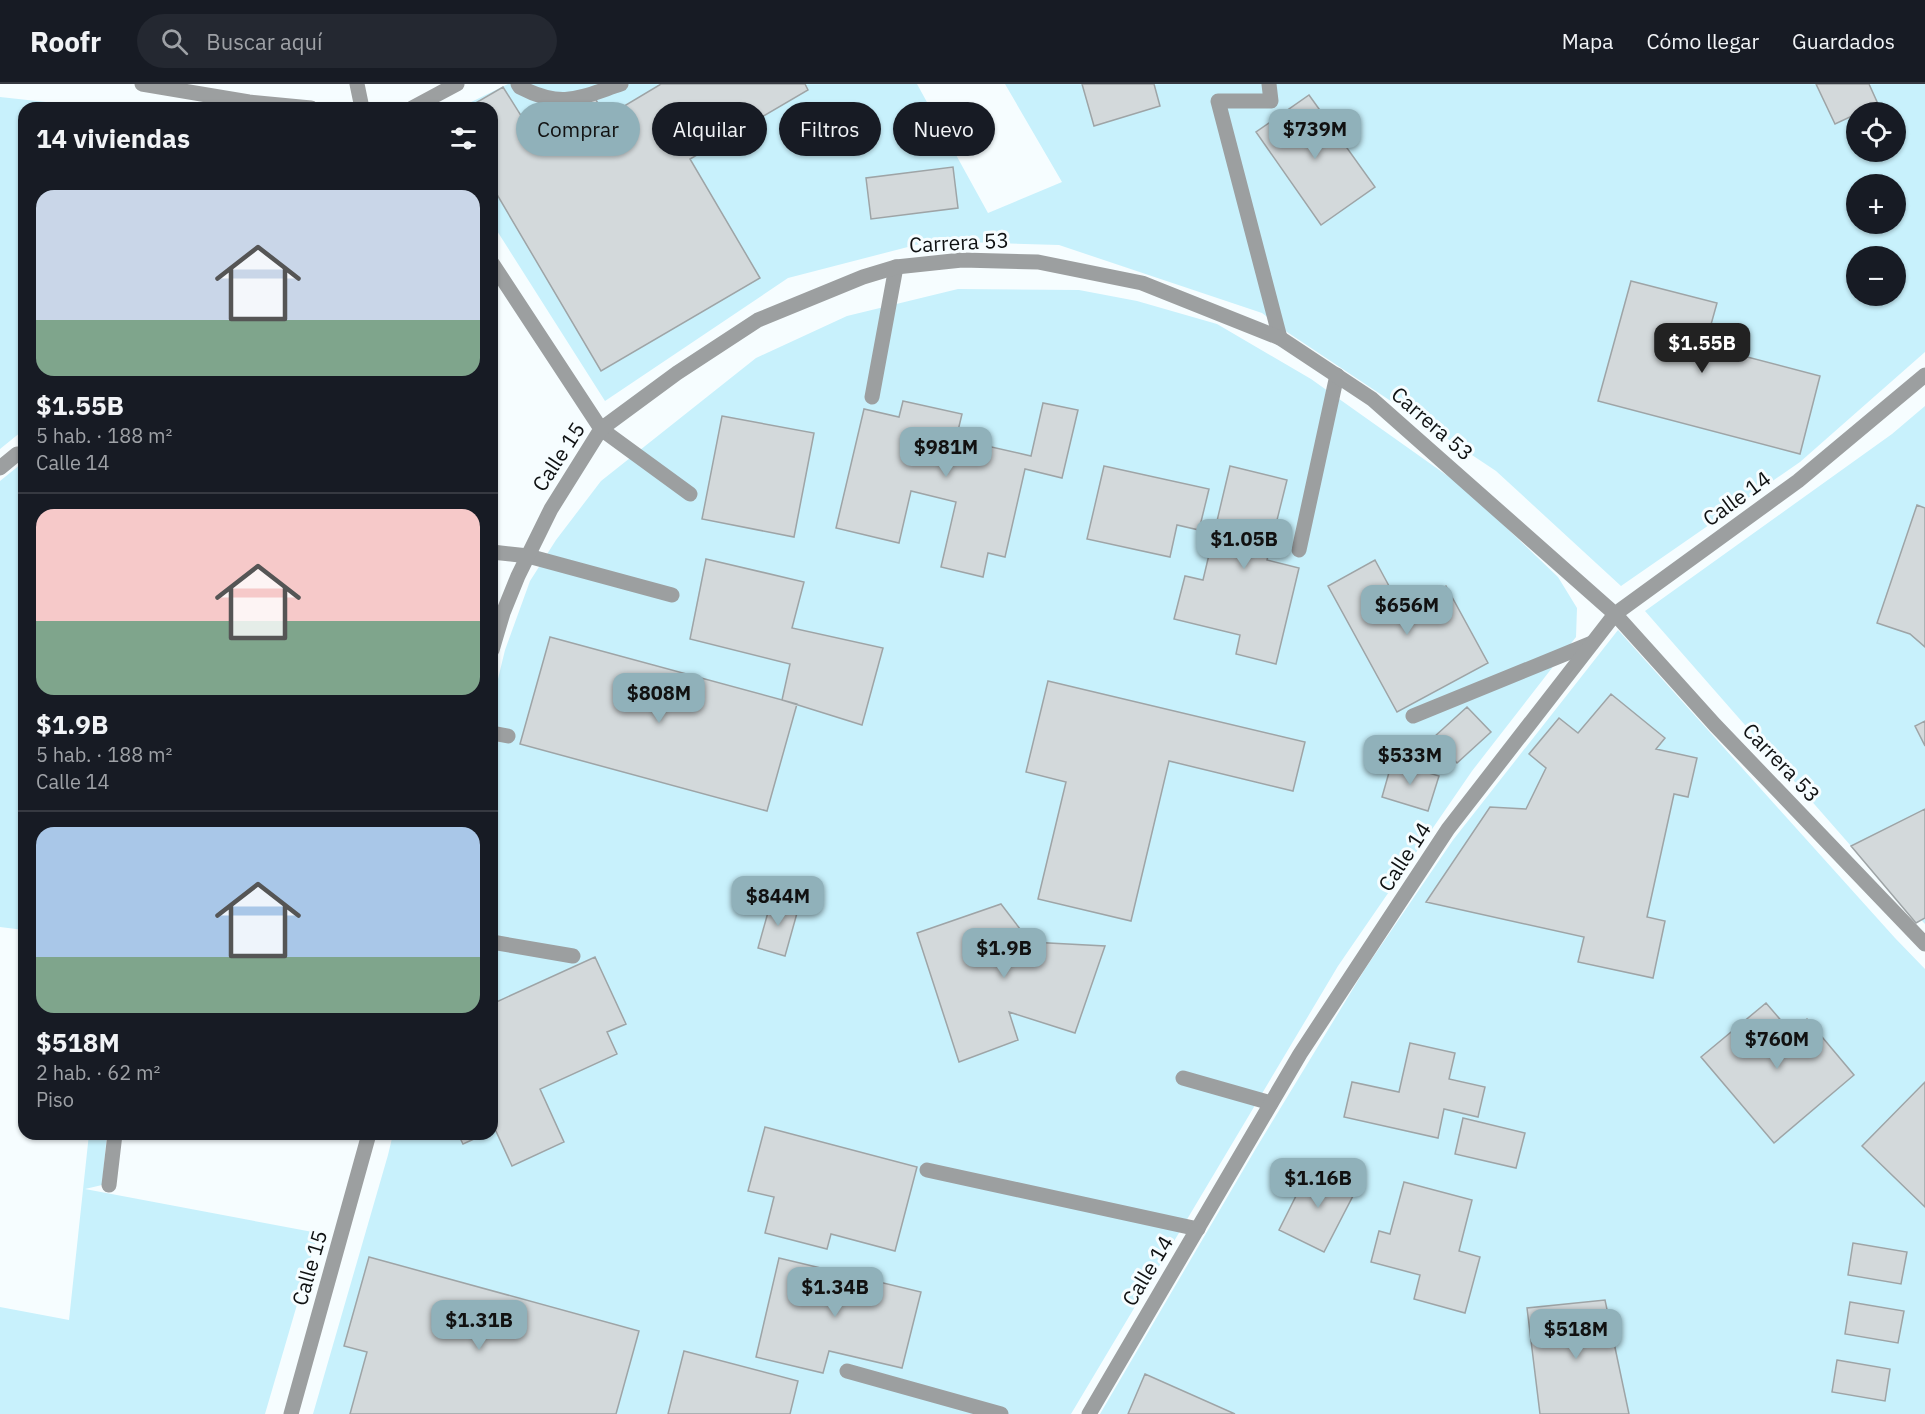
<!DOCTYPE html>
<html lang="es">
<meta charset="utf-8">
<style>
body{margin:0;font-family:"IBM Plex Sans",sans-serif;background:#242831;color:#f1f3f6;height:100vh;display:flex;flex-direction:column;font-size:22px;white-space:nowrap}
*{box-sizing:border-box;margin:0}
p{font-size:20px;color:#9ea1a6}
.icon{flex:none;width:33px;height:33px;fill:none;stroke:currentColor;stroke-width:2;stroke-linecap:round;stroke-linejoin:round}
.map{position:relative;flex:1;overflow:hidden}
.sheet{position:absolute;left:18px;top:18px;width:480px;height:1038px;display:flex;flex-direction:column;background:#171b24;border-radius:18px;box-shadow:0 2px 4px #0004}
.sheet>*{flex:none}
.guide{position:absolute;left:516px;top:18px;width:570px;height:54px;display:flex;gap:12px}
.tools{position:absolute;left:1846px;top:18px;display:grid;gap:12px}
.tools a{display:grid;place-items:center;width:60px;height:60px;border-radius:50%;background:#171b24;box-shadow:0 2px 4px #0004;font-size:30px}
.price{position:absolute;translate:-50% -51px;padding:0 14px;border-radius:12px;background:#90b1ba;color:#111;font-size:20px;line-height:39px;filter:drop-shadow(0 2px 3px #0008)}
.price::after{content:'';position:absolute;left:50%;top:36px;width:18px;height:14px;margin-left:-9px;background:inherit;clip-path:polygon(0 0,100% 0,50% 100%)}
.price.current{background:#222;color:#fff}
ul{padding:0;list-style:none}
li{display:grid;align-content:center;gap:12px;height:318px;padding:0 18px}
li+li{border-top:2px solid #363941}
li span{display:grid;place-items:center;height:186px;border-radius:18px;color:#555}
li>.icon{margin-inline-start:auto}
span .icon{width:108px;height:108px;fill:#fffc;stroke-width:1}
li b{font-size:26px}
h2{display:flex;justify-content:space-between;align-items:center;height:72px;padding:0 18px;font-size:26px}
.tag{padding:0 21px;border-radius:27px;background:#171b24;box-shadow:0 2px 4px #0004;font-size:21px;line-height:54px}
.tag.current{background:#90b1ba;color:#111}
header{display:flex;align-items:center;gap:36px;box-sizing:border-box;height:84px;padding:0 30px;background:#171b24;border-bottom:2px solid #363941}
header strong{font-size:28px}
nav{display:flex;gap:33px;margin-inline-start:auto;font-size:21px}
.search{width:420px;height:54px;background:#242831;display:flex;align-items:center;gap:15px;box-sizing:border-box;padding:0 21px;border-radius:33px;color:#9ea1a6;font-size:22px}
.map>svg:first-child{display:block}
.green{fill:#c8f1fc;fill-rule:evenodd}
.building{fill:#d3d9db;stroke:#9ea4a6;stroke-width:1.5}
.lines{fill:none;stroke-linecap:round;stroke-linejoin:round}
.lane{stroke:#9c9fa0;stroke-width:15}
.street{stroke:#9c9fa0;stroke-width:15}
.labels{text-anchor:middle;stroke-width:6;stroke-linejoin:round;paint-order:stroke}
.street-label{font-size:21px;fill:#0f1112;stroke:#f6fdff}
</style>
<header>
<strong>Roofr</strong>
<div class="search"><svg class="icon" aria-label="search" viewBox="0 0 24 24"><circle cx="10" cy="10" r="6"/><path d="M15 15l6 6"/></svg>Buscar aquí</div>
<nav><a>Mapa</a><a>Cómo llegar</a><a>Guardados</a></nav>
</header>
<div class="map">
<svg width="1925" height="1330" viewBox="0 0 1925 1330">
<rect width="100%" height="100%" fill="#f6fdff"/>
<path class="green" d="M508 0H917L988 129 1062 98 1005 0H1925V268L1800 378 1621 502 1496 387 1287 248 1262 229 1059 161 931 157 788 194 605 317 492 139V24H459ZM1857 28H1896V68H1857ZM1857 100H1896V140H1857ZM1857 172H1896V212H1857Z
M0 13 101 24H24V349L21 348 0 365Z
M958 205 1079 206 1137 217 1217 240 1311 295 1466 405 1558 493 1577 524 1576 553 1472 687 1338 882 1071 1330H313L388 1071 393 1050H492V620L505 566 530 497 556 456 601 397 756 274 847 232Z
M1925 322V840L1851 762 1645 527 1892 350Z
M21 380 24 381V846L0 843V397Z
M1618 546 1895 854 1925 885V1330H1100L1255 1066 1365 885 1453 756Z
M89 1050H107L102 1101 85 1105 318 1149 265 1330H0V1223L69 1236Z"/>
<path class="building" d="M661 0H805L808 6 690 75 760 194 601 287 492 102V24H467L503 3 530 46 592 9 606 33Z
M1082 0H1154L1160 22 1094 42Z
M1816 0H1869L1878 20 1835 40Z
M1309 11 1375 103 1321 141 1256 48Z
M953 83 958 124 871 135 866 94Z
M1631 197 1717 219 1705 262 1820 292 1800 370 1598 317Z
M903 317 962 330 956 355 1031 372 1043 319 1078 326 1062 394 1025 385 1005 473 988 469 983 493 941 483 956 418 911 407 899 459 836 444 864 325 899 333Z
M722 332 814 349 794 453 702 435Z
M1104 382 1209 405 1199 446 1177 441 1170 473 1087 455Z
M1230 382 1287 396 1267 476 1299 484 1276 580 1236 570 1240 551 1174 535 1185 492 1203 496Z
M1917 421 1925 424V563L1910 550 1877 539Z
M706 475 804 498 792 544 883 564 862 641 782 616 790 580 690 555Z
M1375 476 1402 526 1446 502 1488 579 1397 628 1328 502Z
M550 553 797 620 767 727 520 660Z
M1048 597 1305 658 1293 707 1169 677 1131 837 1038 815 1066 698 1026 688Z
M1611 610 1665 654 1656 665 1697 674 1688 713 1674 710 1647 833 1665 837 1653 894 1578 878 1584 853 1426 818 1490 723 1526 725 1546 684 1529 670 1559 634 1578 649Z
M1467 623 1491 648 1457 679 1434 653Z
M1925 637V662L1915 642Z
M1392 678 1439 692 1428 727 1382 713Z
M1925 725V834L1916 839 1851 762Z
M772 814 799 822 785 872 758 864Z
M1001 820 1030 858 1105 862 1075 949 1009 928 1018 956 959 978 917 849Z
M595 873 626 940 607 948 617 970 540 1005 564 1058 512 1082 495 1045 492 1047V920Z
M1766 919 1791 948 1807 935 1854 991 1774 1059 1701 973Z
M1410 959 1455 969 1449 995 1485 1003 1478 1033 1444 1025 1438 1054 1344 1033 1352 998 1399 1008Z
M1925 998V1123L1862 1062Z
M1463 1034 1525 1049 1516 1084 1455 1070Z
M765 1043 917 1083 895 1167 831 1150 827 1165 765 1149 774 1113 748 1107Z
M458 1050H485L463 1060Z
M1311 1082 1357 1104 1324 1168 1279 1146Z
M1404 1098 1472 1116 1459 1167 1480 1173 1465 1229 1414 1215 1420 1191 1371 1178 1379 1147 1390 1150Z
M1853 1159 1907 1168 1901 1200 1848 1191Z
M369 1173 639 1247 616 1330H350L367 1268 344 1262Z
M779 1174 921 1208 902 1284 829 1267 823 1289 756 1273Z
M1605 1216 1629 1330H1540L1527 1224Z
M1850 1218 1904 1227 1898 1259 1845 1250Z
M684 1267 798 1297 790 1330H668Z
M1837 1276 1890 1285 1885 1317 1832 1308Z
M1145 1290 1235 1330H1128Z"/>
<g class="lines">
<path class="lane" d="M357 0 362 24
M518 0 520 3C562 25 579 14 621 0
M1269 0 1271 17H1218L1280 254
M872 313 896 183
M601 345 690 410
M1299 466 1337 291
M528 472 672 511
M1413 632 1592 559
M492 649 508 652
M492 858 573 872
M1183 994 1271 1019
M927 1086 1198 1145
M847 1287 1001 1330"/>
<path class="street" d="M142 0 249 18 311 24
M412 24 457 0
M492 179 601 345
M0 384 17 370 24 371
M492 468 528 472
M492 566 503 529 518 492 551 425 601 345 677 289 758 236 863 193 896 183 962 176 1038 178 1142 199 1280 254 1372 315 1615 530 1715 641 1925 860
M109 1101 115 1050
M291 1330 369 1050
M1089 1330 1300 970 1448 745 1615 530 1798 397 1925 291"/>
</g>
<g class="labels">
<g class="street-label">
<text transform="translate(959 159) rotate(-3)" y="7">Carrera 53</text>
<text transform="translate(1432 340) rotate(41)" y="7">Carrera 53</text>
<text transform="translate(559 373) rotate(-57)" y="7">Calle 15</text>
<text transform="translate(1737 415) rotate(-36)" y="7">Calle 14</text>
<text transform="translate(1781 679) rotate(46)" y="7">Carrera 53</text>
<text transform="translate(1405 773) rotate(-57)" y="7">Calle 14</text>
<text transform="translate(310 1184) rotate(-74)" y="7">Calle 15</text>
<text transform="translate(1148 1187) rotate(-59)" y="7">Calle 14</text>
</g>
</g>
</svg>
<div class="tools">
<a><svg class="icon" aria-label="locate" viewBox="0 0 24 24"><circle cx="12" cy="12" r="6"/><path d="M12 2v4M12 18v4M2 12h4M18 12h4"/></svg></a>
<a>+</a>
<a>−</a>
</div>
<b class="price" style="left:1315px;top:76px">$739M</b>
<b class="price current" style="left:1702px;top:290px">$1.55B</b>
<b class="price" style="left:946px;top:394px">$981M</b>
<b class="price" style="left:1244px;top:486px">$1.05B</b>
<b class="price" style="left:1407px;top:552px">$656M</b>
<b class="price" style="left:659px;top:640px">$808M</b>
<b class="price" style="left:1410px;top:702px">$533M</b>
<b class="price" style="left:778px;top:843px">$844M</b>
<b class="price" style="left:1004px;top:895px">$1.9B</b>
<b class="price" style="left:1777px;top:986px">$760M</b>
<b class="price" style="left:1318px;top:1125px">$1.16B</b>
<b class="price" style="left:835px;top:1234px">$1.34B</b>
<b class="price" style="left:479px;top:1267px">$1.31B</b>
<b class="price" style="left:1576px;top:1276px">$518M</b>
<div class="guide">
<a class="tag current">Comprar</a>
<a class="tag">Alquilar</a>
<a class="tag">Filtros</a>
<a class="tag">Nuevo</a>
</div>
<section class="sheet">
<h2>14 viviendas<svg class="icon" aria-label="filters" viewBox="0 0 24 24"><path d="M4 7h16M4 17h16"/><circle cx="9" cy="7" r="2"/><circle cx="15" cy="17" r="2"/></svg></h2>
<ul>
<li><span style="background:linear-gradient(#c9d6e8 70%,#7fa58c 0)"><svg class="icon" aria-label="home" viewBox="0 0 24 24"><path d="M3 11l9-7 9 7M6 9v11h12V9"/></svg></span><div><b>$1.55B</b><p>5 hab. · 188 m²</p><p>Calle 14</p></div></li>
<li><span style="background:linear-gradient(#f6c9c9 60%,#7fa58c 0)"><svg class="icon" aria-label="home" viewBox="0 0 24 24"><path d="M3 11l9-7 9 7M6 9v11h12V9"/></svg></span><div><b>$1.9B</b><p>5 hab. · 188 m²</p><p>Calle 14</p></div></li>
<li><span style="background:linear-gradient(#a9c7e8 70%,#7fa58c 0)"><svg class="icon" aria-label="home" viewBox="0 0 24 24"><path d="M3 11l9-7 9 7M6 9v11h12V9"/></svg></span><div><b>$518M</b><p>2 hab. · 62 m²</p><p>Piso</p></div></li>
</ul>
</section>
</div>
